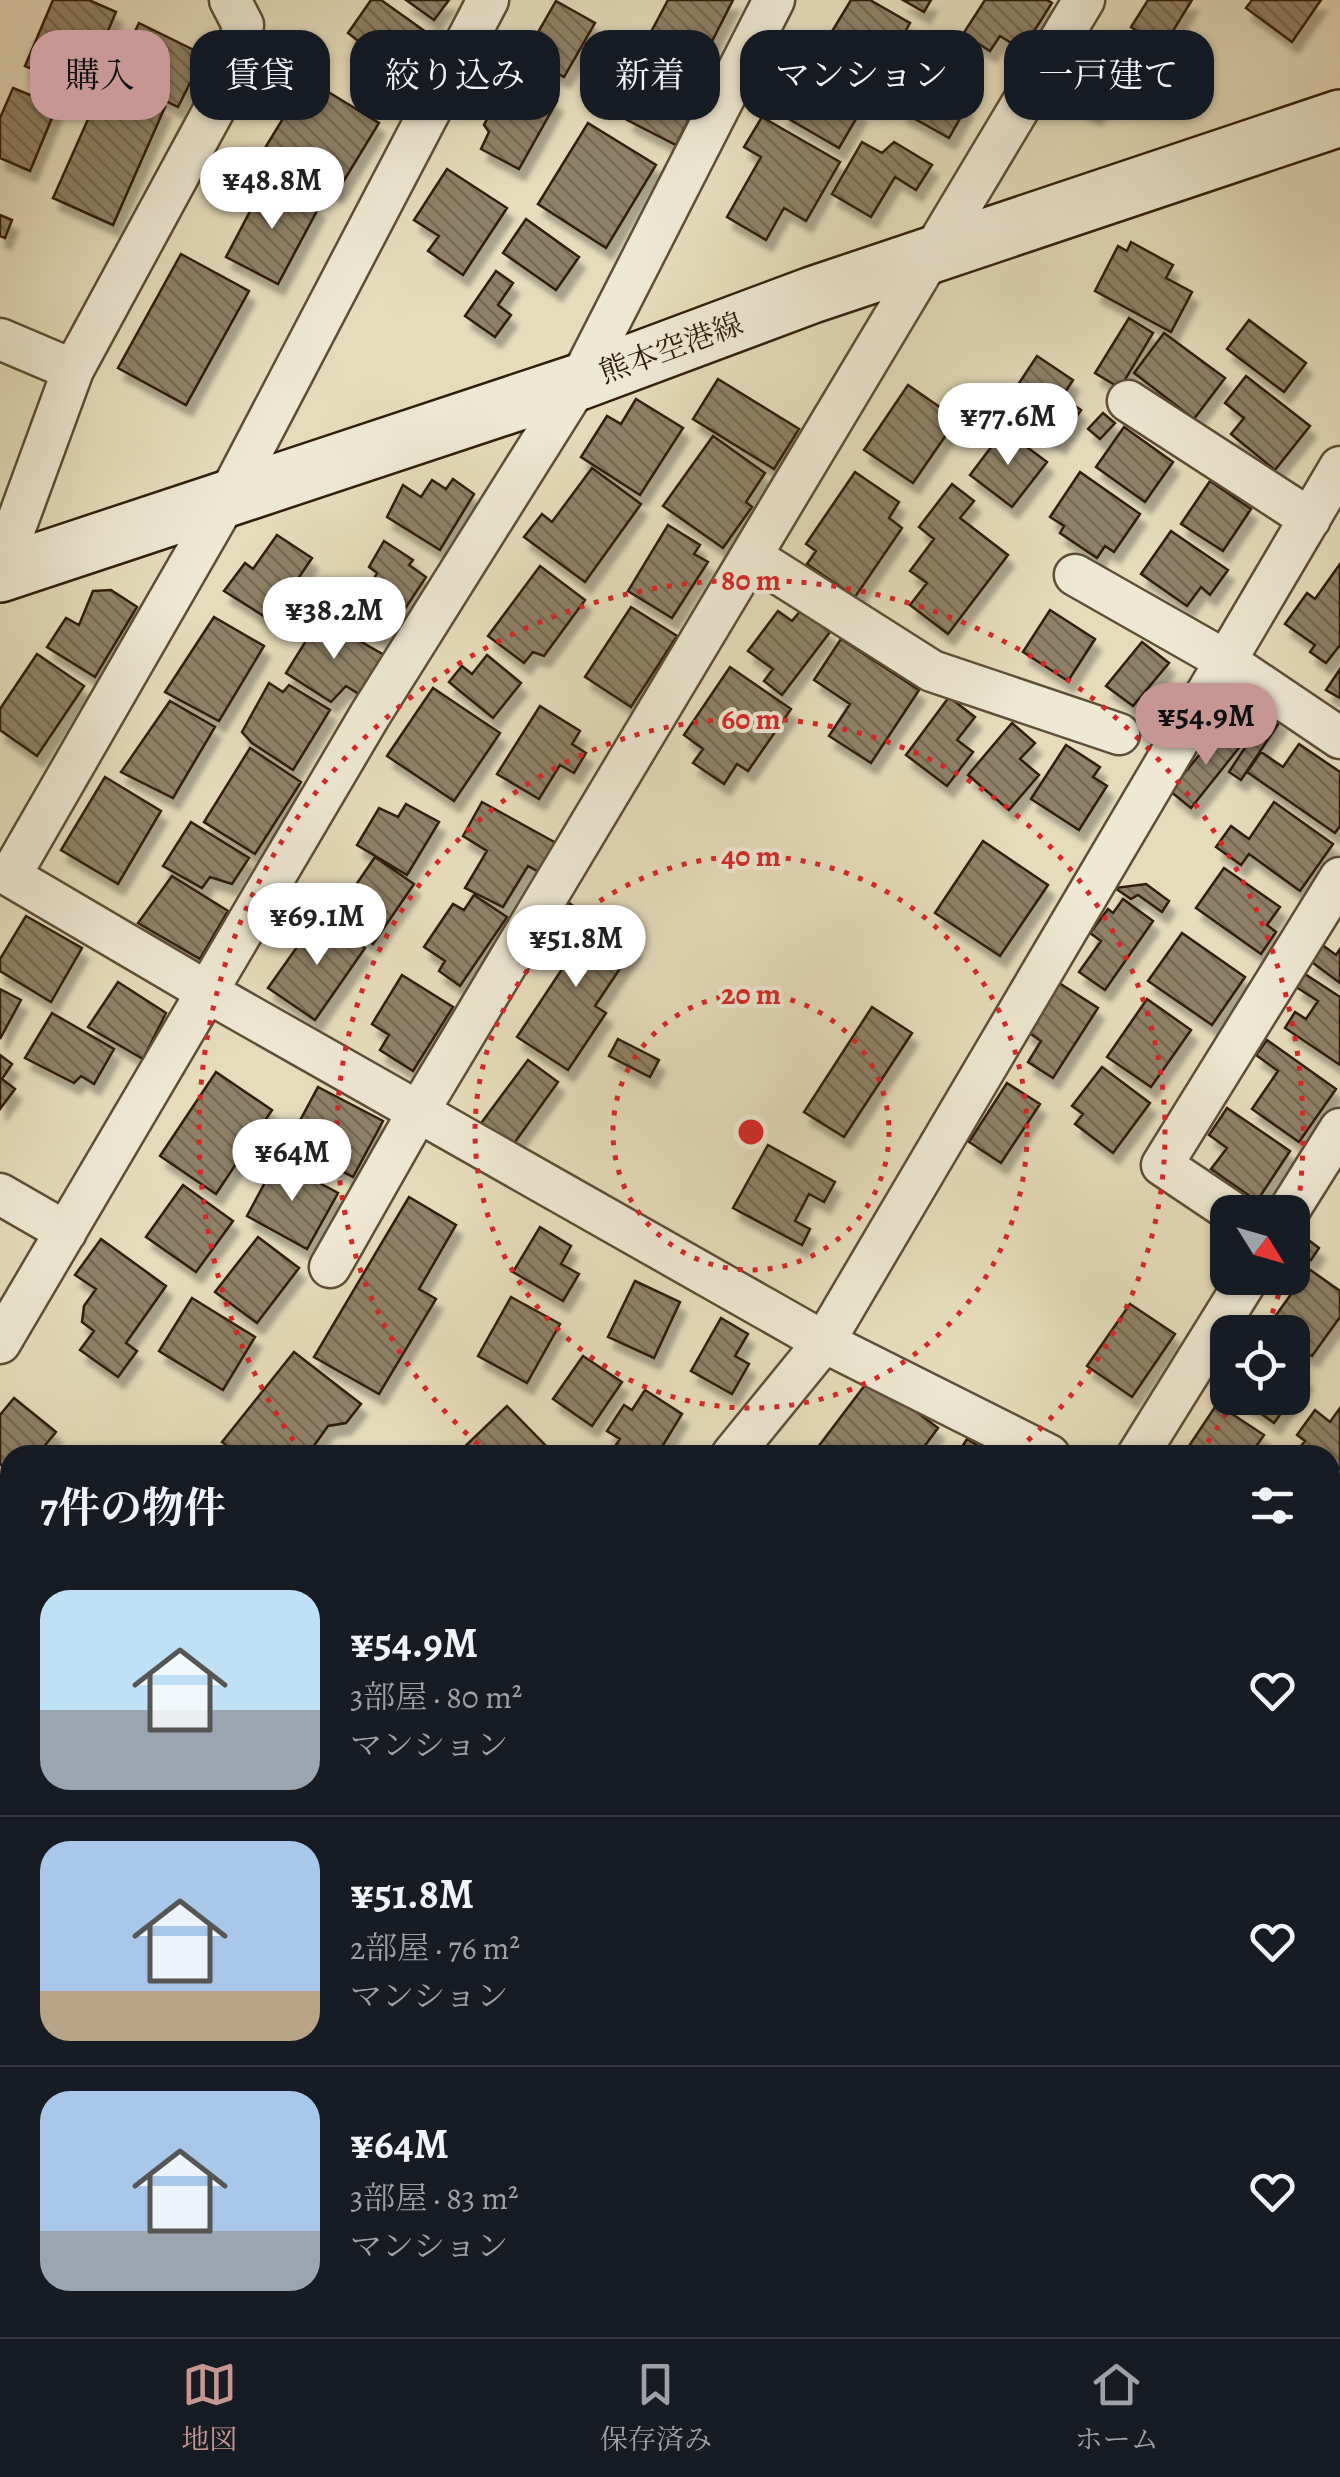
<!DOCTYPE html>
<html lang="ja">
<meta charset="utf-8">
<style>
body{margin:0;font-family:Alegreya,"Noto Serif JP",serif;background:#242831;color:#f1f3f6;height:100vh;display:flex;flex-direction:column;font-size:38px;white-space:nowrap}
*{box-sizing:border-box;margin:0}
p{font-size:32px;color:#9ea1a6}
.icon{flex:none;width:55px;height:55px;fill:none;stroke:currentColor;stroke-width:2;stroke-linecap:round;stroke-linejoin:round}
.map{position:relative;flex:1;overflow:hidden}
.drawer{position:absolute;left:0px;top:1445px;width:1340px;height:892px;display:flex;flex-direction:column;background:#171b24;border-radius:30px 30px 0 0;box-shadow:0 2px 8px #0004}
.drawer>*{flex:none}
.guide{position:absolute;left:30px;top:30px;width:1280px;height:90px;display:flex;gap:20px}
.needle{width:65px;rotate:127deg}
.fabs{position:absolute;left:1210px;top:1195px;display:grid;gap:20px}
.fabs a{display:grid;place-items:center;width:100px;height:100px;border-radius:20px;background:#171b24;box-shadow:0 2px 8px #0004;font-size:50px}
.price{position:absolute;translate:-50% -85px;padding:0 22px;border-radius:35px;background:#fff;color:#222;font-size:32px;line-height:65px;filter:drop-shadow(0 2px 5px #0008)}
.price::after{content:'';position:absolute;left:50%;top:60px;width:30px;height:22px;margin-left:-15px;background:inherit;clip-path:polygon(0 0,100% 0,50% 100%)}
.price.selected{background:#c59692;color:#111}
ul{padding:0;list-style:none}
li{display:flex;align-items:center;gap:30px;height:250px;padding:0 40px}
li+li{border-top:2px solid #363941}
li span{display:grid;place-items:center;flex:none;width:280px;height:200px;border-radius:30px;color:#555}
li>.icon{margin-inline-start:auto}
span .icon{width:120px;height:120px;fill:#fffc;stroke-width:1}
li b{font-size:42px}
h2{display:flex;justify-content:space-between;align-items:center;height:120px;padding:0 40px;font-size:42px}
.tag{padding:0 35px;border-radius:30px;background:#171b24;box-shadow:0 2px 8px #0004;font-size:35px;line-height:90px}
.tag.selected{background:#c59692;color:#111}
.menu{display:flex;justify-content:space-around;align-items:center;height:140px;border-top:2px solid #363941;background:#171b24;font-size:28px;color:#9ea1a6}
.menu a{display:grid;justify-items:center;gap:5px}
.menu .selected{color:#c59692}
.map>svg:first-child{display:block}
.building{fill:url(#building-back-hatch);stroke:#311e0a;stroke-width:2.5;filter:url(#shadow)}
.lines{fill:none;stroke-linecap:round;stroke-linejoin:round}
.minor-casing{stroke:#5e4e36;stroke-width:45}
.secondary-casing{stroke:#311e0a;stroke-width:60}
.minor{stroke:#efe8d3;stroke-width:40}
.secondary{stroke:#efe8d3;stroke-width:55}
.ring{fill:none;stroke:#d62828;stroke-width:5;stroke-dasharray:5 10}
.labels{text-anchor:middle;stroke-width:8;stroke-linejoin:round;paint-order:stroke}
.street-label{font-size:30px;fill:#311e0a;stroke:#efe8d3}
.centre{fill:#d62828;stroke:#efe8d3;stroke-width:5}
.ring-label{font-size:30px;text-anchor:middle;font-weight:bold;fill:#d62828;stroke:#efe8d3;stroke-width:8;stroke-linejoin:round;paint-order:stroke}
</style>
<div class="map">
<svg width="1340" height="2337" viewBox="0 0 1340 2337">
<defs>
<pattern id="building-back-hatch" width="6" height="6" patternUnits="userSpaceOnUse" patternTransform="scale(2.5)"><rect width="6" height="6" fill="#8f8167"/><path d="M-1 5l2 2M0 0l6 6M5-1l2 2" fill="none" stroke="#756953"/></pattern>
<filter id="shadow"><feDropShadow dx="6" dy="11" stdDeviation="2.5" flood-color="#0004"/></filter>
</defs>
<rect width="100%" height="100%" fill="#e6dcbc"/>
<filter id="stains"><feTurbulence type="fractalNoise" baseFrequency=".002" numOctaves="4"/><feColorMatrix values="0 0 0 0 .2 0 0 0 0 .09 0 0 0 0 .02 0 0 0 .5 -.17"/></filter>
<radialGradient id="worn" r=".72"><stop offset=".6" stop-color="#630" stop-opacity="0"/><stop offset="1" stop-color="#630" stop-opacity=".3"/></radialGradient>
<path class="building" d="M53 0H89L116 12 83 90 25 66Z
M371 0H381L440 42 403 93 353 58 362 44 348 33Z
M406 0H449L434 20Z
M668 0H733L703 59 651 32Z
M851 0H870L910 23 901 39 909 44 893 69 831 33Z
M903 0H931L924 12Z
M985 0H1047L1052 3 1022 50 1000 36 990 51 963 34Z
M1148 0H1192L1163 47 1131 27Z
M1252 0H1321L1292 42 1246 8Z
M556 1 595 23 564 77 525 55Z
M139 23 204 55 178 107 114 75Z
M1107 38 1155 64 1134 101 1122 94 1117 102 1106 95 1095 114 1071 101Z
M834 48 885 78 877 92 860 82 847 103 860 112 839 148 782 115 801 83 810 88Z
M641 50 707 82 676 145 627 120 643 87 627 80Z
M952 53 971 64 952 97 967 106 949 138 901 111 912 91 928 94Z
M307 79 379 123 337 192 265 148Z
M518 80 557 101 519 169 481 149 489 132 484 125 498 98 506 103Z
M105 81 165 107 113 225 53 198Z
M13 88 57 106 30 171 0 158V118Z
M762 117 840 162 806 221 784 208 766 240 727 217 761 157 744 147Z
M588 123 656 165 606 248 538 204Z
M862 142 882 153 894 142 932 165 916 190 895 177 871 217 832 194Z
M447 169 507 208 463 275 428 251 439 236 414 220Z
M267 179 319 207 278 284 226 257Z
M0 215 12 220 5 238 0 236Z
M526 219 579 257 556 290 503 253Z
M1131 242 1173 265 1166 278 1192 292 1171 332 1095 291 1118 246 1127 251Z
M181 254 249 291 186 405 118 368Z
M496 271 513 283 498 305 511 315 495 337 465 316Z
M1129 318 1153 333 1120 388 1095 373Z
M1249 320 1306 363 1284 392 1227 349Z
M1164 333 1225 378 1194 419 1134 373Z
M1037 356 1073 380 1062 397 1081 410 1059 443 1004 406Z
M1246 376 1310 426 1275 470 1231 434 1244 418 1225 403Z
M718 379 799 429 774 469 693 419Z
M908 385 957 419 913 483 864 450Z
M636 399 683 428 640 495 581 457 607 416 621 424Z
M1103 413 1115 423 1100 439 1088 429Z
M1124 427 1173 462 1145 502 1096 467Z
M1004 430 1047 462 1012 507 970 475Z
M713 436 765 473 746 502 752 507 723 548 663 506Z
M592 468 641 504 585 582 524 537 542 514 552 522Z
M855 472 899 502 889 518 902 528 855 597 807 564 816 551 806 544Z
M1080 472 1140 514 1114 552 1105 546 1097 558 1060 533 1064 526 1050 517Z
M453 479 474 494 440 550 387 517 403 485 421 497 432 480 446 489Z
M1210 481 1251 509 1223 551 1181 524Z
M952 484 974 501 960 518 1008 555 948 634 910 605 927 583 910 571 934 539 919 527Z
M668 525 700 545 694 554 708 562 672 618 628 591Z
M1171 531 1228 570 1210 595 1201 587 1187 606 1141 574Z
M277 535 312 558 270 620 224 591 245 563 253 569Z
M384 541 413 560 409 565 426 577 385 639 351 622 377 573 369 567Z
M1340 564V645L1326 663 1310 652 1315 645 1285 624 1307 593 1315 599Z
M540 566 585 600 544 656 533 652 524 663 488 636Z
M111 590 137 607 95 677 47 647 66 618 79 625 93 591Z
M631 607 677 636 631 707 585 677Z
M801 610 830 632 782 695 764 681 773 669 748 651 778 611 792 621Z
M1050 610 1095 639 1068 681 1023 652Z
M214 617 264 646 219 721 165 692Z
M320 618 384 655 359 694 346 686 331 702 286 673Z
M841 639 919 690 871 763 829 736 850 704 814 680Z
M1142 642 1169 663 1133 706 1106 686Z
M37 654 84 686 37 756 0 730V709Z
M487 655 521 683 493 718 449 682 462 666 472 674Z
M730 667 791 709 748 771 737 764 724 784 693 763 703 749 684 735Z
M1340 669V698L1326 690Z
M269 683 283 692 289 685 330 710 293 770 252 743 242 732Z
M433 688 500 733 454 801 387 756Z
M949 697 975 717 957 740 973 752 947 786 906 755Z
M170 701 215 727 173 798 121 772Z
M540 706 580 731 572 744 586 753 574 773 560 765 539 799 497 774Z
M1269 711 1281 720 1241 780 1229 772Z
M1012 723 1035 743 1020 759 1039 775 1009 810 968 775Z
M1221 728 1242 744 1191 808 1170 791Z
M1299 744 1340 772V826L1335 833 1247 772 1261 752 1283 767Z
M1066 745 1100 767 1093 777 1107 786 1079 830 1031 799Z
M250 748 301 782 255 854 204 822Z
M105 777 161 811 118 884 61 850Z
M482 802 556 843 539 872 528 866 503 907 465 888 487 851 463 836Z
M1274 802 1333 844 1300 891 1249 854 1241 865 1216 847 1231 826 1249 839Z
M406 804 439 822 407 875 357 845 379 808 398 817Z
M191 822 249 858 232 884 210 877 202 888 163 866Z
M983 841 1048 885 1000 956 935 913Z
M375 857 414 884 373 944 334 917Z
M1224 868 1280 907 1267 925 1276 932 1261 954 1196 908Z
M172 876 228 911 200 959 138 923Z
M1146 884 1169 901 1162 912 1138 895 1131 899 1115 888Z
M474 895 507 917 460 986 439 971 445 961 424 947 453 904 464 910Z
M1123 899 1153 921 1105 990 1079 972 1101 941 1090 933 1108 909 1113 913Z
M569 903 635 946 595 1006 606 1013 568 1070 517 1037 580 942 554 925Z
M26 916 82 948 51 1002 0 971V959Z
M319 916 365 948 315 1020 268 988Z
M1182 933 1245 977 1212 1025 1148 981Z
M1321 944 1336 955 1340 949V983L1309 960Z
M1305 974 1340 997V1065L1285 1028 1295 1012 1306 1019 1318 1001 1296 987Z
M402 975 453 1007 413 1071 380 1050 389 1035 372 1024Z
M1056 981 1098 1008 1053 1078 1028 1062 1041 1041 1025 1030Z
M118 982 166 1013 143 1059 88 1027Z
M0 989 21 1000 0 1039Z
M1147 999 1191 1030 1151 1087 1107 1057Z
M872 1007 912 1033 844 1137 804 1112Z
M52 1013 114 1049 94 1084 81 1076 74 1083 25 1058Z
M618 1039 659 1060 650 1077 609 1056Z
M1267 1040 1336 1089 1299 1142 1252 1109 1278 1071 1256 1055Z
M0 1055 12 1064 2 1079 15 1089 0 1109Z
M528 1060 558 1082 510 1149 479 1126Z
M1102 1067 1150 1103 1113 1153 1075 1124 1083 1114 1072 1106Z
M216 1072 272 1110 216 1194 160 1156Z
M1007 1083 1040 1104 1001 1163 969 1142Z
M318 1087 383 1121 353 1177 288 1143Z
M1227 1108 1290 1151 1257 1201 1211 1169 1227 1148 1209 1135Z
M768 1145 835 1182 824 1202 809 1194 795 1221 810 1229 802 1245 733 1208Z
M277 1160 338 1193 307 1249 247 1216Z
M183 1185 233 1221 196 1272 146 1237Z
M409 1197 456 1225 419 1289 436 1299 379 1394 314 1357Z
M540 1227 571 1246 561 1264 579 1274 563 1301 513 1272Z
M1302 1235 1319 1248 1311 1260 1293 1248Z
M258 1237 299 1268 257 1323 215 1292Z
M101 1239 166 1286 126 1343 137 1351 118 1377 80 1350 94 1331 82 1322 84 1306 96 1289 75 1275Z
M1309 1269 1340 1291V1317L1312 1356 1292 1342V1332H1279L1269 1325Z
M635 1281 680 1302 654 1358 608 1337Z
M511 1297 560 1324 527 1383 478 1356Z
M192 1298 255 1337 223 1390 159 1351Z
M1130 1304 1175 1334 1132 1397 1087 1366Z
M721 1318 748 1334 735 1356 749 1364 732 1394 691 1371Z
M294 1352 361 1404 346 1423 328 1426 311 1450 303 1455H239L222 1442Z
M583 1356 622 1382 592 1426 553 1399Z
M1292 1368 1306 1378 1292 1397Z
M871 1377 938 1428 918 1455H812Z
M645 1390 682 1414 657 1455H618L612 1451 620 1439 607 1431 624 1405 632 1410Z
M14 1398 56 1432 37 1455H10V1473L0 1464V1415Z
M1239 1398H1292L1274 1423Z
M1217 1404 1264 1435 1250 1455H1183Z
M507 1406 554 1454 456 1455Z
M1340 1408V1469L1330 1462V1455H1306L1298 1450 1305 1441 1297 1435 1315 1410 1330 1422Z
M967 1439 993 1455H957Z
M0 1495 10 1500V1509L0 1528Z
M1330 1617 1340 1622V1706L1330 1700Z
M0 1712 10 1720V1800L0 1813Z
M10 1810V1870L0 1863V1824Z
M1330 1911 1340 1917V1971L1330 1988Z
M0 2070 10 2075V2108L3 2120 0 2119Z
M0 2136 10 2142V2220L0 2213Z
M1340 2148V2218L1330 2234V2164Z
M1340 2245V2303L1330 2317V2260Z
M10 2318V2328H39L54 2337H0Z
M163 2328H238L232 2337H177Z
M263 2328H301L316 2337H257Z
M383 2328H415L430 2337H376Z
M428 2328H478L472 2337H443Z
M502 2328H599L593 2337H507L499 2332Z
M731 2328H772L765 2337H745Z
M795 2328H903L896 2337H788Z
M1228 2328H1271L1265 2337H1222Z"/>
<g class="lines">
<g class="minor-casing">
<path id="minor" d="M488 0 226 501 10 876 209 993 824 1342 1049 1455
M0 339 73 370
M1128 401 1310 519
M751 556 932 671 1119 734
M0 569 73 370 234 73 243 25 230 0
M1075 575 1226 661 1340 738
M0 1194 66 1232
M1232 1212 1162 1165 1340 878
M1288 1212 1340 1129
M330 1267 418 1112 1084 0
M0 1343 370 715 579 382 774 0
M732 1455 824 1342 1340 467
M1138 1455 1248 1278
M1330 1566 1340 1551
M0 1640 10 1645
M1330 1779 1340 1761
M1023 2328 1035 2337
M130 2337 136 2328
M629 2337 635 2328"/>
</g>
<g class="secondary-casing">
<path id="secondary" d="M0 574 579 382 812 295 1340 118"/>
</g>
<use href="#minor" class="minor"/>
<use href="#secondary" class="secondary"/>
</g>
<g class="ring">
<circle cx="751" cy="1132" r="138"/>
<circle cx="751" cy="1132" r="276"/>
<path d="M490 1454A414 414 0 1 1 1012 1454"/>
<path d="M1283 1280A552 552 0 0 1 1266 1330M1234 1400A552 552 0 0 1 1200 1453M302 1453A552 552 0 1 1 1293 1237"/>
</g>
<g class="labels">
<g class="street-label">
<text transform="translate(671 348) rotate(-20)" y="10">熊本空港線</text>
</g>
</g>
<circle cx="751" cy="1132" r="15" class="centre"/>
<g class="ring-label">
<text x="751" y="590">80 m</text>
<text x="751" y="729">60 m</text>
<text x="751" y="866">40 m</text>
<text x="751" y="1004">20 m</text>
</g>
<rect width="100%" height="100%" filter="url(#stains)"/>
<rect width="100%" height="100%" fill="url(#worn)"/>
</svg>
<div class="fabs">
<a><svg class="needle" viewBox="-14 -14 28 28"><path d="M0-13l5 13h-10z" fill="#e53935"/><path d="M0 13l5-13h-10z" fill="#9ea1a6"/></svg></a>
<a><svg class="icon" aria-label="locate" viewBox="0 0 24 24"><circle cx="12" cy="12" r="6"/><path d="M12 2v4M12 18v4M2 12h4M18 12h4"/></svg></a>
</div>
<b class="price" style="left:272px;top:232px">¥48.8M</b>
<b class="price" style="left:1008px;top:468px">¥77.6M</b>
<b class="price" style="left:334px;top:662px">¥38.2M</b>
<b class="price selected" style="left:1206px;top:768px">¥54.9M</b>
<b class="price" style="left:317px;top:968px">¥69.1M</b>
<b class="price" style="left:576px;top:990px">¥51.8M</b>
<b class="price" style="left:292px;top:1204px">¥64M</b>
<div class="guide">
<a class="tag selected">購入</a>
<a class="tag">賃貸</a>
<a class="tag">絞り込み</a>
<a class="tag">新着</a>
<a class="tag">マンション</a>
<a class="tag">一戸建て</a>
</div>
<section class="drawer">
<h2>7件の物件<svg class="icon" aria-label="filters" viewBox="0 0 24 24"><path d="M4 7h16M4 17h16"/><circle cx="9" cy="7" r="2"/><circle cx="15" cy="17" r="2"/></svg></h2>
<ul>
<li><span style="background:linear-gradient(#bfe0f5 60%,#9aa5b1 0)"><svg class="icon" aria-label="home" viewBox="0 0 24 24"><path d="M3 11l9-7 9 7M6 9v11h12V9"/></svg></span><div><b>¥54.9M</b><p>3部屋 · 80 m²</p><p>マンション</p></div><svg class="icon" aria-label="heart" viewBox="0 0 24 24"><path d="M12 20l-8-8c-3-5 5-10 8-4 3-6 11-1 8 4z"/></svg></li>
<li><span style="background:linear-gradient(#a9c7e8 75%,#b9a48a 0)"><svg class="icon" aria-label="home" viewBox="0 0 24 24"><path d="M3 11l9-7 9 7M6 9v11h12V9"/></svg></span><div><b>¥51.8M</b><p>2部屋 · 76 m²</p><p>マンション</p></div><svg class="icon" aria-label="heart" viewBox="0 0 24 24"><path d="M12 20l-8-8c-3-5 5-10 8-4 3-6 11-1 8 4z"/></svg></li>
<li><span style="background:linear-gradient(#a9c7e8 70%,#9aa5b1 0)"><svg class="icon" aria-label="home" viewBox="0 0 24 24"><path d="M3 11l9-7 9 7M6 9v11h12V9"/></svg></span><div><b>¥64M</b><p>3部屋 · 83 m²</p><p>マンション</p></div><svg class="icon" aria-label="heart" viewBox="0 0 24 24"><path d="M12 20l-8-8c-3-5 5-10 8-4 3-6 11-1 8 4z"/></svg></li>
</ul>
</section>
</div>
<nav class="menu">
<a class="selected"><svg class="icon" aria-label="map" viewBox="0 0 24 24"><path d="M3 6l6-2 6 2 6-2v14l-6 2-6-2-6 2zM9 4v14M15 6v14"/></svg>地図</a>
<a><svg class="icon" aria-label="saved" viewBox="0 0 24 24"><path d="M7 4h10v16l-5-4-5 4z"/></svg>保存済み</a>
<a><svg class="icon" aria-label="home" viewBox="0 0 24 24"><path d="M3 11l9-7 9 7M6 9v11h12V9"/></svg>ホーム</a>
</nav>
